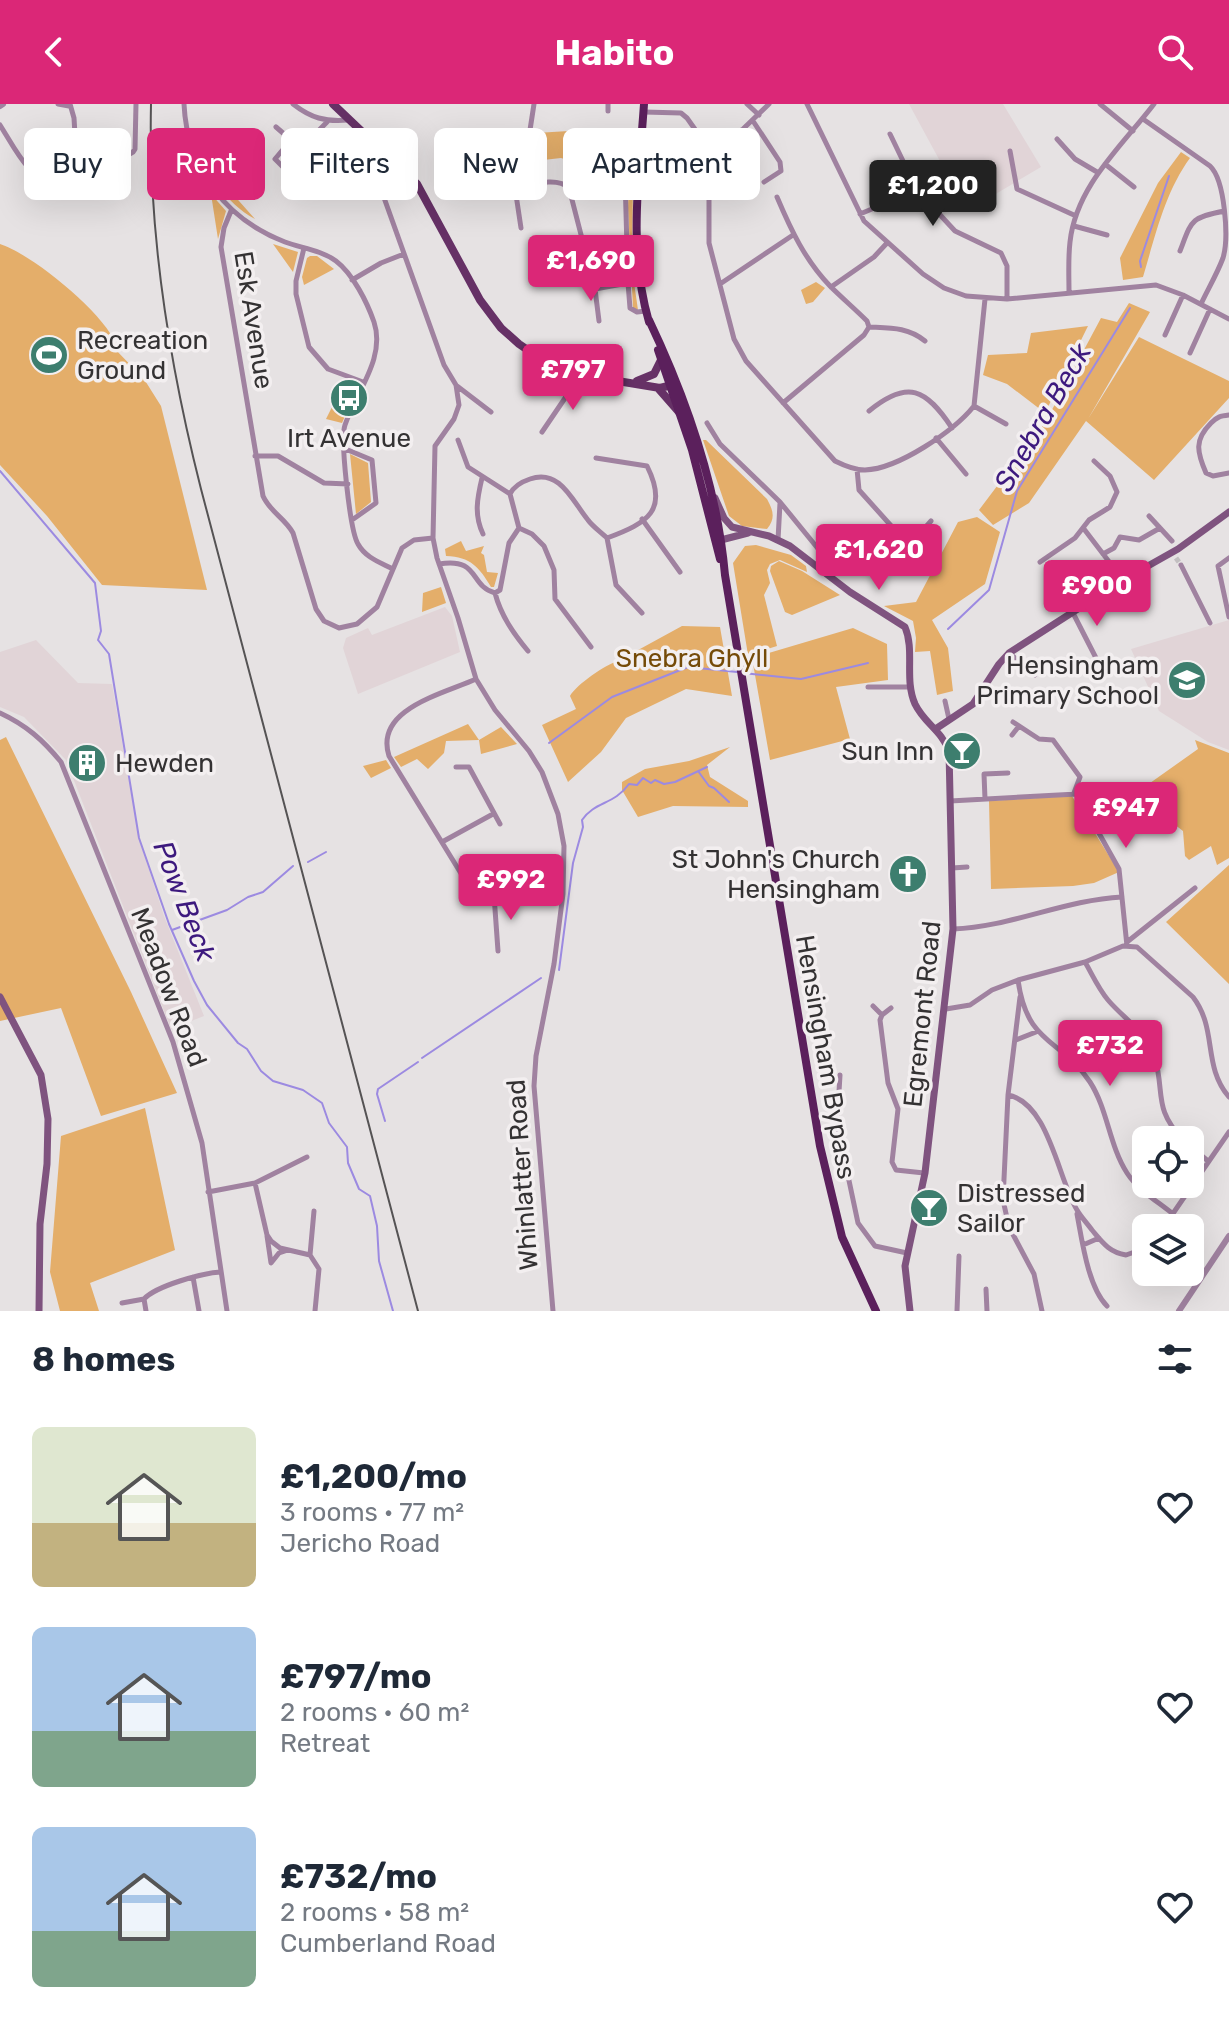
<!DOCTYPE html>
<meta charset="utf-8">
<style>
body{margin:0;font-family:Rubik,sans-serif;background:#f6f6f7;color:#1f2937;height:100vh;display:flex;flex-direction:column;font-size:30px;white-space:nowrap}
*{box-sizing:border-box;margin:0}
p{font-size:26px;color:#747a83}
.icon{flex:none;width:44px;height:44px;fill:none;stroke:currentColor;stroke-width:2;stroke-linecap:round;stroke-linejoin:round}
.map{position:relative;height:1207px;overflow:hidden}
.drawer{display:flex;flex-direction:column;background:#fff;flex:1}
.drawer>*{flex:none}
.banner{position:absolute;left:24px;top:24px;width:800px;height:72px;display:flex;gap:16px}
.tools{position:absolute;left:1132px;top:1022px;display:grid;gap:16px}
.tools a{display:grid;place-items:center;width:72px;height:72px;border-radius:12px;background:#fff;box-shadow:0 8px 32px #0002;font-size:40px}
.price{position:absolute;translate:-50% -68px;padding:0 18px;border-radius:8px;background:#db2777;color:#fff;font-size:26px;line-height:52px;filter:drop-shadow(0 2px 4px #0008)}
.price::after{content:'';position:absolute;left:50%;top:48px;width:24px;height:18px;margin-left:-12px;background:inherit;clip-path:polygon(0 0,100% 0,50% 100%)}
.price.current{background:#222;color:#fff}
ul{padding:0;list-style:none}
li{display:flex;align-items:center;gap:24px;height:200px;padding:0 32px}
li span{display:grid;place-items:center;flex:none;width:224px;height:160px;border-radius:12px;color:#555}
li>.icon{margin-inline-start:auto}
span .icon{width:96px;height:96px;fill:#fffc;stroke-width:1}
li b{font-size:34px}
h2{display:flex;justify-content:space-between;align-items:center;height:96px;padding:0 32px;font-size:34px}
.tag{padding:0 28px;border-radius:12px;background:#fff;box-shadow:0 8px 32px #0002;font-size:28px;line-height:72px}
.tag.current{background:#db2777;color:#fff}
header{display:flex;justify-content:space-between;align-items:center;height:104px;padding:0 32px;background:#db2777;color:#fff;font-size:36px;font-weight:700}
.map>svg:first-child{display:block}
.built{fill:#e1d4d7}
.green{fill:#e4ae6a}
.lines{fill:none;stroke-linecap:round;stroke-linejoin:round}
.stream{stroke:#9c8ae1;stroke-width:2}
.minor-tunnel{stroke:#c2bfc0;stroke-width:5;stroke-dasharray:5 2.5;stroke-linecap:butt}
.minor{stroke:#a082a0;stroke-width:5}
.tertiary{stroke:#a082a0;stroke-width:6}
.secondary{stroke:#7f537f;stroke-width:7}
.primary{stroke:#663166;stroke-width:8}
.trunk{stroke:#5b205c;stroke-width:8}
.rail{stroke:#555354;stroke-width:2}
.labels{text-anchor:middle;stroke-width:7;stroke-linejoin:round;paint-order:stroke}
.street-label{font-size:26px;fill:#343233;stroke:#f3eff0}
.poi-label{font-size:26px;fill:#343233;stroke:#f3eff0;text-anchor:start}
.park-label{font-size:26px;fill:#754b08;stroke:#f3eff0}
.water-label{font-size:28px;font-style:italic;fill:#3d197e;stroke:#f3eff0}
</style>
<header><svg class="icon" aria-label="back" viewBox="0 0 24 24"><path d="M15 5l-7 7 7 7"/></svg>Habito<svg class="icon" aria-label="search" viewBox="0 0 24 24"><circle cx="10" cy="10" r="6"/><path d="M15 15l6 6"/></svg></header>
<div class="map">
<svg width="1229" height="1207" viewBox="0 0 1229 1207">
<rect width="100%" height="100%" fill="#e6e2e3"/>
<path class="built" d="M909 0H1003L1041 63 967 107Z
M445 503 452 512 460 548 358 590 343 544 346 534 368 524 372 531Z
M1229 516V646L1208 638 1159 607 1131 545Z
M36 536 78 579 112 580 139 735 164 812 204 912 171 925 66 656 24 613 0 603V548Z"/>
<path class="green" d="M585 26 636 40 628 58 584 61 561 54 508 60 471 83 457 63 490 40 525 35 536 29Z
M196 35 215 70 255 115C224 98 209 70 195 39Z
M1181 48 1190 54C1165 88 1155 133 1143 173L1123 176 1120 154 1158 79Z
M629 74H633L632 165 638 206 633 204 628 104Z
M211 90 226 107 218 135Z
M0 140C32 150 104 209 116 240L114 244 144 275 161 302 207 486 102 481 47 412 0 361Z
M273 140 298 148 293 168Z
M310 152H317L334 165 304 181 302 173 307 154Z
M816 178 825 184 813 198 806 200 801 186Z
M1129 199 1150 208 1088 315 1139 233 1229 277V294L1154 376 1086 317 1029 399 993 421 979 406 1046 317 1101 214 1117 218Z
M1088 222 1045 309 1007 280 983 271 988 251 1027 249 1031 229Z
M348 280 353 282 355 289 342 319 326 315 338 291 342 293Z
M703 336H706L767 395C773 406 776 414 767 425L742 422 729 412Z
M350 350 368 359 371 398 356 410Z
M977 413 1000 428 985 480 932 516 948 544 953 587 937 591 930 547 915 548 916 534 913 517 884 502 916 498 958 418Z
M461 437 466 447 484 442 481 449 484 451 487 468 498 469 494 483H491C479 463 471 453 446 452L445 445Z
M756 441 791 451 806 462 807 468 780 456 770 460 767 466 770 479 764 491 777 542 748 551 733 459 745 442Z
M779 457 802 467 840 491 792 511 785 508 770 467 771 462Z
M441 483 446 499 422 508 423 489Z
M682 522 720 523 732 592 686 585 626 614 601 648 568 678 542 621 576 605 570 592C576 581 606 560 618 557Z
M853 524 887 540 888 576 836 583 850 635 770 656 752 554Z
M468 620 479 636 501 623 517 640 481 650 479 636 446 637 444 649 428 665 417 655 401 663 394 653Z
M6 633 131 888 177 989 101 1012 61 904 0 917V636Z
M1195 636 1229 649V754L1217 761 1211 742 1189 756 1185 752 1183 727 1144 697 1143 684 1198 645Z
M730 643 707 661 710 673 748 697V703L673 702 638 713 622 686V678L645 665 689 657Z
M386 656 391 664 371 674 363 662Z
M1072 692 1119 768 1094 779 1073 782 991 785 989 697Z
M1229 761V880L1166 818Z
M145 1004 175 1146 90 1179 99 1207H60L50 1168 61 1032Z"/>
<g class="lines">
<path class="stream" d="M1141 163 1140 157 1169 72
M0 367 95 479 101 527 98 536 109 550 139 734 169 820 194 877 207 901 238 939 247 945 261 967 273 977 303 986 322 999 329 1019 347 1043 348 1059 359 1085 370 1092 377 1122 379 1157 393 1207
M948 525 989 486 1017 387 1130 204
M743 569 801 575 868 559
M549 639 612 593 688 563 737 568
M698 667 709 682 714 684 729 698
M308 758 326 748
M172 826 227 806 248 793 263 788 293 762
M559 866 573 759 583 723 582 716C595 697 614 701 629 680L637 681 643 674 651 679 655 676 664 680 675 678 707 663
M422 954 541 874
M385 1017 377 990 378 985 418 958"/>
<path class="minor-tunnel" d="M1176 454 1181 461"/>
<path class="minor" d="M58 0 69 2
M70 0 74 14 76 48 90 73
M184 0C187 64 225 115 285 138 301 144 321 146 336 157 353 170 367 198 374 218 386 254 356 288 345 321 340 335 350 427 358 440 365 453 379 458 391 464
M293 0C311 14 325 18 348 16
M608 0V7
M747 0 759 11
M807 0 864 117 923 170 944 184 966 192 1007 195 1156 181 1183 191 1229 215
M1100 0 1133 27
M644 8 681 9 687 14 704 38 709 56V139L734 235 746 257 835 357C845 362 854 366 865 366 898 365 954 327 974 302L985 195
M1143 15 1210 62C1225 76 1229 134 1223 154 1217 170 1208 185 1201 200
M753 17 780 58 781 67 764 78
M0 21C9 35 17 51 28 63 61 100 100 67 133 48L135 45 136 0
M276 23 291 36 275 55 283 63 327 18
M530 26 534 0
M890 30 917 86 955 127 1001 149 1007 162V195
M1057 35 1075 55 1097 68
M378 45 373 63 444 261 456 281 459 301 454 315 435 342 433 434 437 454 458 514 476 575 495 606 529 647 542 668 558 710 564 742 563 790 554 860 536 952 534 982 553 1207
M708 47 743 25 769 0
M1010 47 1017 85 1076 112
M1105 60 1134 83
M533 63 535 81
M777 93C791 126 805 156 830 182 842 194 855 205 867 217L869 223
M231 107 224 124 221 143 263 392C270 408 285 414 293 429L316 505 324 517 339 524 357 520 377 503 402 444 414 436 433 434
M860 110 917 86
M1074 122 1107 131
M521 124 515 84C531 81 557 72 569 84L595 185 628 179 625 73
M304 144 296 177V190L309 243 328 265 363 278
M1180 147C1192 116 1190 114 1224 107
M352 176 381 159 404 150
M628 179 630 204 637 208 646 207
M720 180 793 131
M831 183 874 153 887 139
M595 185 599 217
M1069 188C1069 172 1068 154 1070 138 1076 82 1122 42 1154 0
M869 223C890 224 908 223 925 237
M1165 231 1183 191
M1190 249 1210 205
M457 282 491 308
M783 299 864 231 869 223
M974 302 1006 320
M869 307C908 275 926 285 952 324
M1229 311C1220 312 1217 313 1211 319 1194 336 1197 348 1206 369L1213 372 1229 369
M707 319 720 340 780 398 833 463
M542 328 580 272
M936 334 966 370
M458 336 468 363 510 390
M343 344 372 356 376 399 352 416
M255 352H278L324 379 348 380
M857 365 859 386 903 435 917 433 931 417
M482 374C477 395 474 411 483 430
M1149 412 1172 437
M642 415 680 468
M519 424 532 430 544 442 554 466 555 495 591 543
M1084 425 1123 476
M607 434 616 481 642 509
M778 436 780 399
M1103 450 1114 444 1120 433 1139 436 1160 424
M1040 458 1075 434 1089 416 1110 403 1117 388 1110 372 1094 357
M439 460C480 453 469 482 495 489L500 486 509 439 519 424 510 390C514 382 521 378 530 375 560 364 573 398 588 416 593 423 601 428 607 434 648 419 669 406 647 362L596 354
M1181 461 1210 519
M495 489C501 512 514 530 528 547
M1073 509 1096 554
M1229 513 1218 462 1229 454
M1009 549 1035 571
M476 575C443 590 374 605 389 652L465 776C482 795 502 789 525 788 537 788 550 789 563 790
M868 583H910
M945 597 949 615
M0 609C26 621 43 636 61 658L173 938 202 1039 227 1207
M1013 618 1039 635 1053 636 1080 673 1074 689
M1012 631 1019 622
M456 663H469L500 720
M985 695 984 670 1008 669
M950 697 1077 690 1119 765 1127 842
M442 738 493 710
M952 764 967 763
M494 791 498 847
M953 825C1011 823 1064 796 1122 793
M1127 838 1195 784
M1085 858C1092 870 1098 884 1108 896 1124 915 1147 928 1155 954 1165 990 1153 1004 1183 1036
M1018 876C1027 942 1061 934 1090 978 1108 1006 1109 1041 1127 1069 1138 1086 1157 1097 1173 1110
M1020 893 1008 991 1003 1096 1009 1123 1034 1170 1042 1207
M873 902 882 911
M891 904 882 911 880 916 888 979 898 1005 892 1058 896 1066 924 1069
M946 905 970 901 992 886 1018 876 1085 858 1123 842 1137 843 1193 893C1218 926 1202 961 1229 993
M1016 936 1036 928
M840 971 837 1020 858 1119 875 1142 907 1149
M1008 991C1049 999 1058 1075 1077 1106 1081 1113 1087 1119 1092 1126 1103 1139 1109 1148 1126 1151L1146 1144
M1190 1042 1208 1057
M255 1079 267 1131 271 1137 280 1144 310 1151 319 1165 315 1207
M208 1088 255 1079 307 1053
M1077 1110C1082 1136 1088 1183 1107 1202
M1163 1124 1229 1028
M267 1132 271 1159 279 1149 288 1146
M1083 1141 1099 1134
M310 1151 314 1107
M193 1173 199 1207
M986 1185 987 1207
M144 1195C156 1182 202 1169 221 1168
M144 1195 146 1207
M122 1199 144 1195
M957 1207 959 1152"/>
<path class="tertiary" d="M0 2 3 0
M1179 1207 1229 1132"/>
<path class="secondary" d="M715 394 724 414 732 423 769 432 790 442 850 488 905 523C915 547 904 575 915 600 924 619 942 627 949 647L953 825 925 1069 905 1162 910 1207
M717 437 748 429
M937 624 973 600 999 560 1009 549 1123 476 1178 445 1229 408
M0 893 41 971 48 1015 47 1060 40 1120 39 1207"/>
<path class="primary" d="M333 0 417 80 480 196 501 224 519 240 548 260 569 269 660 284 668 282 671 277
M637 277 654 270 661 256
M658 284 679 308"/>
<path class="trunk" d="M644 0C639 73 628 146 649 218
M649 216C687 296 717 382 725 471L820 1042 842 1133 876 1207
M658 246 692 346 720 455"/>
<path class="rail" d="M151 0C148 130 169 259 201 385L418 1207"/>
</g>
<defs>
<g id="stadium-disc" transform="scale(2)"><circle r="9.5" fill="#3d7e6e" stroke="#f3eff0"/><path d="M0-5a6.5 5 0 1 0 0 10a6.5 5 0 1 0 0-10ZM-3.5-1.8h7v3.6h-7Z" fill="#fff"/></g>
<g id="bus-disc" transform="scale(2)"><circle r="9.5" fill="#3d7e6e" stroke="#f3eff0"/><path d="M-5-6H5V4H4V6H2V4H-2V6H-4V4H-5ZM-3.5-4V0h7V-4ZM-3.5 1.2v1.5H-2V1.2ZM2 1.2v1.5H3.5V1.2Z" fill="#fff"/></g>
<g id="school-disc" transform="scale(2)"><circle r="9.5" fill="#3d7e6e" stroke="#f3eff0"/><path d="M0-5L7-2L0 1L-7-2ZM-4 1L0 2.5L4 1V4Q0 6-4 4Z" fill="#fff"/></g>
<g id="bar-disc" transform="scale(2)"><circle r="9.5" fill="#3d7e6e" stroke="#f3eff0"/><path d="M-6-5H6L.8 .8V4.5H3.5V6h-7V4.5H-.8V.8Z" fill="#fff"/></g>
<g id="building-disc" transform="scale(2)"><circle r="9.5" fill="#3d7e6e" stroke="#f3eff0"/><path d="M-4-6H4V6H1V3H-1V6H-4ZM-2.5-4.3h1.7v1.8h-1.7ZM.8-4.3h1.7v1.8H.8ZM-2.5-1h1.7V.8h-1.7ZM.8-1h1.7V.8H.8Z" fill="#fff"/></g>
<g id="church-disc" transform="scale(2)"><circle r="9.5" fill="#3d7e6e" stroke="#f3eff0"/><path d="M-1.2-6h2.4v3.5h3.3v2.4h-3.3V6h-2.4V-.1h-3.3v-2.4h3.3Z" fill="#fff"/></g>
</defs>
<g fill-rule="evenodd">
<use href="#stadium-disc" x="49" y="251"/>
<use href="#bus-disc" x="349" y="294"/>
<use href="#school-disc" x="1187" y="576"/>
<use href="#bar-disc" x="962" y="647"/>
<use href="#building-disc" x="87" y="659"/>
<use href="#church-disc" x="908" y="770"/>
<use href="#bar-disc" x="929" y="1104"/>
</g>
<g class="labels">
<g class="street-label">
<text transform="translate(254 216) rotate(81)" y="9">Esk Avenue</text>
<text transform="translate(169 883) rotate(69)" y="9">Meadow Road</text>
<text transform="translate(922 910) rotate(-84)" y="9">Egremont Road</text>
<text transform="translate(826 953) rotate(80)" y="9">Hensingham Bypass</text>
<text transform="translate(522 1071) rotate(-94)" y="9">Whinlatter Road</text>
</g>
<g class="poi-label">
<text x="77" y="245">Recreation<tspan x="77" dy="30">Ground</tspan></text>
<text x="349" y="343" text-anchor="middle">Irt Avenue</text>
<text x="1159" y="570" text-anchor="end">Hensingham<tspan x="1159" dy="30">Primary School</tspan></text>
<text x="934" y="656" text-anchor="end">Sun Inn</text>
<text x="115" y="668">Hewden</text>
<text x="880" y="764" text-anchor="end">St John's Church<tspan x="880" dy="30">Hensingham</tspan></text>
<text x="957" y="1098">Distressed<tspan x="957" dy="30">Sailor</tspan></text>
</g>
<g class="park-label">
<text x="692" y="563">Snebra Ghyll</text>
</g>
<g class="water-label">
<text transform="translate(1042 313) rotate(-60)" y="10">Snebra Beck</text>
<text transform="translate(185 797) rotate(69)" y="10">Pow Beck</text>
</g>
</g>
</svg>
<div class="tools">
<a><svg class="icon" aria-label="locate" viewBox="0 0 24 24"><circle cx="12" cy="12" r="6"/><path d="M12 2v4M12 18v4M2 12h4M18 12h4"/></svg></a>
<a><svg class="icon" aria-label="layers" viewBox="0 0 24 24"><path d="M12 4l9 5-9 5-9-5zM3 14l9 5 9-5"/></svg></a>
</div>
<b class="price current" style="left:933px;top:124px">£1,200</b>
<b class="price" style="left:591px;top:199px">£1,690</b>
<b class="price" style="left:573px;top:308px">£797</b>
<b class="price" style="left:879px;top:488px">£1,620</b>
<b class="price" style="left:1097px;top:524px">£900</b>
<b class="price" style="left:1126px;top:746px">£947</b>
<b class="price" style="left:511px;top:818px">£992</b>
<b class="price" style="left:1110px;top:984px">£732</b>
<div class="banner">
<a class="tag">Buy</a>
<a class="tag current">Rent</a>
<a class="tag">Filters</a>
<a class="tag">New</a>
<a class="tag">Apartment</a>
</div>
</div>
<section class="drawer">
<h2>8 homes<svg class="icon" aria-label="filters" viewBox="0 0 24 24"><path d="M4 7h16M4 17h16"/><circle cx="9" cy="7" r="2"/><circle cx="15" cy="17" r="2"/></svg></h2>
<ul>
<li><span style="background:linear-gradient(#dfe7d0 60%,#c2b280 0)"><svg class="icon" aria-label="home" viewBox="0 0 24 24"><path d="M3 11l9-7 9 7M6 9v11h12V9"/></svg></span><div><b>£1,200/mo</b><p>3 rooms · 77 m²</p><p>Jericho Road</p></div><svg class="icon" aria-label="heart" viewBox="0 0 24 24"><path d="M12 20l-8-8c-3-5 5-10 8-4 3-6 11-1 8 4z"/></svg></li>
<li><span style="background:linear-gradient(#a9c7e8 65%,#7fa58c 0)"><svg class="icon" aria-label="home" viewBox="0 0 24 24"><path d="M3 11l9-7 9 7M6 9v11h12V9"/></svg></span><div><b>£797/mo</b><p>2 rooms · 60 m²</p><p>Retreat</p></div><svg class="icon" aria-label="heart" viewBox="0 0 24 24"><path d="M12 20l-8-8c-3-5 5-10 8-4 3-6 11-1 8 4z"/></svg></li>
<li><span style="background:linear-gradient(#a9c7e8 65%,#7fa58c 0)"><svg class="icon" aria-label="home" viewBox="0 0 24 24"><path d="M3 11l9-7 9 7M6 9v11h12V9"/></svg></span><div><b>£732/mo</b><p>2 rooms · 58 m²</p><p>Cumberland Road</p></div><svg class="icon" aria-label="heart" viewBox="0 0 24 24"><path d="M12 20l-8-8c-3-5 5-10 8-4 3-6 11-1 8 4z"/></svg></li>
</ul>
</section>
